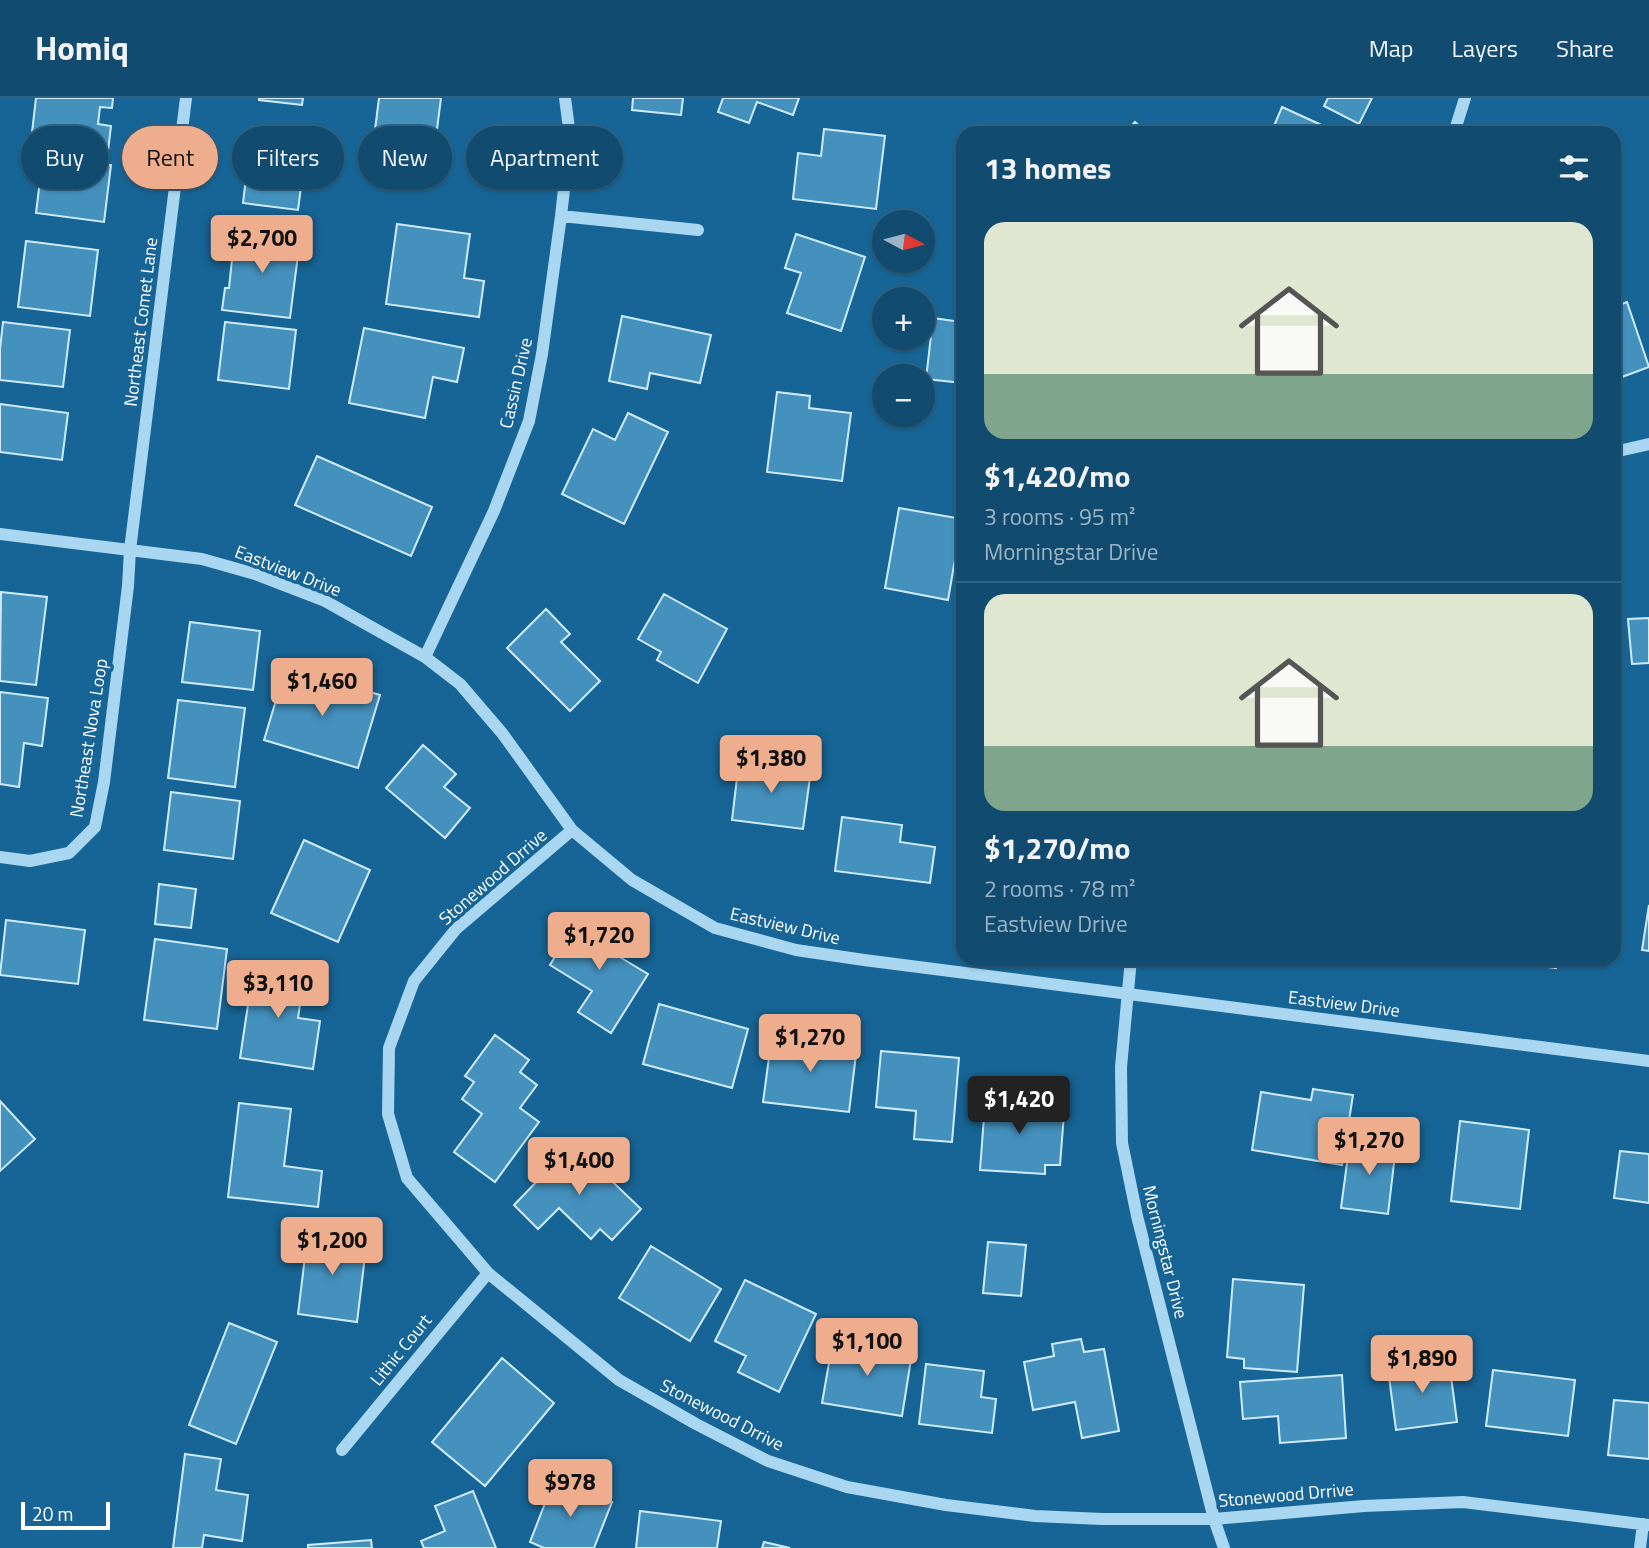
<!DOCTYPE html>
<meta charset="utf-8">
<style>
body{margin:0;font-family:"Titillium Web",sans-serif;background:#1e5678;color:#f1f3f6;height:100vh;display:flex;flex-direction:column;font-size:26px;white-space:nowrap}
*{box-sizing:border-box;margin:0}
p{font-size:23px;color:#9cb4c3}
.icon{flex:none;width:38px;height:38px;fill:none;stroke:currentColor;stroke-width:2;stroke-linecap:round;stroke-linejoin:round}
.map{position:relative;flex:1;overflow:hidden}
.drawer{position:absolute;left:956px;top:28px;width:665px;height:840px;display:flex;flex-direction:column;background:#114c70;border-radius:21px;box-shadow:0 2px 5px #0004,0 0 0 2px #306383}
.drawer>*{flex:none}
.guide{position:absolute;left:21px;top:28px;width:665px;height:63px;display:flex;gap:14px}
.needle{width:46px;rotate:97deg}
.controls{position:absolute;left:872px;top:112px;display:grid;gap:14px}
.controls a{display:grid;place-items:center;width:63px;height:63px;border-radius:50%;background:#114c70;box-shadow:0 2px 5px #0004,0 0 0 2px #306383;font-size:35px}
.scale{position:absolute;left:21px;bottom:18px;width:89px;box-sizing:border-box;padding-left:7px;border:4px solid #fff;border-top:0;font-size:19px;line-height:24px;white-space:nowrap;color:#fff;-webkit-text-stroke:5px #176596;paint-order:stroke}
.price{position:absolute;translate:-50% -60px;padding:0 16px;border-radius:7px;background:#eead8d;color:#111;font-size:23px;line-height:46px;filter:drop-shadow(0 2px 4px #0008)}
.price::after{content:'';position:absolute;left:50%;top:42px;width:21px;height:16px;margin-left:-10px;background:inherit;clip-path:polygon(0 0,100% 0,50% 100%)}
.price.active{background:#222;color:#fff}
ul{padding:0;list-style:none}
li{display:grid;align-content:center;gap:14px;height:371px;padding:0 28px}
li+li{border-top:2px solid #306383}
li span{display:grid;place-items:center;height:217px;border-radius:21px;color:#555}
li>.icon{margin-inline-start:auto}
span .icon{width:126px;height:126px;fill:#fffc;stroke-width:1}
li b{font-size:30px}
h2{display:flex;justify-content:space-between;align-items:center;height:84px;padding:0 28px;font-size:30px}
.tag{padding:0 24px;border-radius:32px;background:#114c70;box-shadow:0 2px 5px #0004,0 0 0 2px #306383;font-size:24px;line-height:63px}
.tag.active{background:#eead8d;color:#111}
header{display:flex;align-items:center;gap:42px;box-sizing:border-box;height:98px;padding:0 35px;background:#114c70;border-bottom:2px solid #306383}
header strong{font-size:33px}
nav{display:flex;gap:38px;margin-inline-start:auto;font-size:24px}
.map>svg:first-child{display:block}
.building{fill:#4491be;stroke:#d0ecfc;stroke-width:2}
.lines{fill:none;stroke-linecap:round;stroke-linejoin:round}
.minor{stroke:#a9d6f1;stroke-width:12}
.labels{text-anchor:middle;stroke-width:7;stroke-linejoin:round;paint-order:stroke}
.street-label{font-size:18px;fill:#fff;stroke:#176596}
</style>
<header>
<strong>Homiq</strong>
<nav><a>Map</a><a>Layers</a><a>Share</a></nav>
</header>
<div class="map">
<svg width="1649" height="1450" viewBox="0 0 1649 1450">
<rect width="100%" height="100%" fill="#176596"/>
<path class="building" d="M36 0H113L112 10 100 9 98 26 111 28 108 53 31 43Z
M259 0H303L302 7 259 2Z
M379 0H441L430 86 369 79Z
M633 0H683L681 17 632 12Z
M723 0H799L793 17 757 4 749 25 718 14Z
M1328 0H1372L1359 26 1324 8Z
M1282 9 1339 35H1271Z
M1135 24 1147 35H1125Z
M252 29 308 35 298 112 243 105Z
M824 31 885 38 876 111 793 101 798 55 821 58Z
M43 58 111 67 104 124 36 115Z
M397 126 470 136 464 180 484 183 479 219 386 206Z
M235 133 300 141 290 220 222 212 225 190H229Z
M796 136 865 159 841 233 787 215 801 175 785 170Z
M26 143 98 152 90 218 18 209Z
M1627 204 1649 269 1614 282V209Z
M622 218 711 237 700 285 650 275 647 291 609 283Z
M933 220 962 224V285L926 281Z
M3 224 70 232 63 289 0 282V251Z
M225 224 296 232 289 291 218 282Z
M364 230 464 250 457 284 433 279 425 320 349 305Z
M777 294 810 298 809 310 851 315 842 383 767 374Z
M0 306 68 315 62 362 0 354Z
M628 315 668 334 624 426 562 396 593 331 615 342Z
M317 358 432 409 411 458 295 407Z
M899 410 962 421 948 502 885 490Z
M1 494 47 499 36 587 0 583Z
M664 496 727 531 698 585 657 562 661 554 638 541Z
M546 511 570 536 561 544 600 583 570 613 507 550Z
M1649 520V565L1632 566 1628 521Z
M190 524 260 533 253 592 182 584Z
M286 569 380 597 358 670 264 642Z
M0 594 48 600 42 648 24 645 19 689 0 686Z
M178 602 245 610 235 689 168 680Z
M423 647 456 676 444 689 470 710 445 740 386 690Z
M739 663 811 672 803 731 732 722Z
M171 694 240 703 233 761 164 752Z
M842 719 902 727 900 744 935 749 930 785 835 773Z
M304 742 370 772 338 844 271 815Z
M159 786 196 791 191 830 155 826Z
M1649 807V853L1642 852Z
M581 816 626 844 618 858 648 876 611 935 578 914 592 893 550 867Z
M6 822 85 832 78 886 0 877Z
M155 841 227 851 217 931 144 922Z
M1490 861H1557L1556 870Z
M254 867 305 874 298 920 320 923 313 971 240 960Z
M659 906 748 931 732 990 643 966Z
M495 937 529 962 520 974 537 987 520 1010 539 1024 495 1084 454 1054 482 1016 462 1001 474 984 465 978Z
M772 937 857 948 849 1014 763 1004Z
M881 953 959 960 952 1044 914 1041 916 1013 876 1009Z
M1313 991 1353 997 1342 1067 1252 1052 1261 994 1311 1002Z
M986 992 1018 994 1017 1013 1064 1016 1060 1067H1045V1076L980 1072Z
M0 1003 35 1041 0 1073Z
M239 1005 291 1011 284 1068 322 1073 318 1109 228 1099Z
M1460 1023 1529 1032 1520 1111 1451 1103Z
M1350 1042 1396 1048 1388 1116 1341 1110Z
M573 1046 641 1111 612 1142 600 1131 591 1141 559 1110 538 1131 514 1107Z
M1620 1053 1649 1056V1105L1614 1100Z
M308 1134 367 1142 357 1224 298 1216Z
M988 1144 1026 1147 1021 1198 983 1195Z
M651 1148 721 1191 690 1243 619 1200Z
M1233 1181 1304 1187 1297 1274 1244 1270V1261L1227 1259Z
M745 1182 816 1216 779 1294 738 1274 746 1258 715 1243Z
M229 1225 277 1244 236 1346 189 1327Z
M1081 1241 1084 1254 1104 1251 1119 1333 1082 1340 1075 1304 1033 1312 1024 1264 1054 1258 1052 1246Z
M833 1242 912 1255 902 1318 822 1305Z
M502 1260 554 1305 485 1388 432 1344Z
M1449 1263 1457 1324 1396 1332 1388 1271Z
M926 1266 984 1273 981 1299 996 1301 992 1335 919 1326Z
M1493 1272 1575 1282 1568 1338 1486 1328Z
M1342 1277 1346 1340 1280 1345 1278 1318 1243 1321 1240 1284Z
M1614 1302 1649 1305V1361L1608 1357Z
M185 1356 221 1361 216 1392 248 1397 242 1443 204 1437 202 1450H173Z
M554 1382 612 1404 594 1450H544L530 1444Z
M473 1393 496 1450H424L421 1443 445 1433 435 1408Z
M640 1413 721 1423 717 1450H636Z
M371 1442 372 1450H308V1447Z
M764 1444 790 1450H762Z"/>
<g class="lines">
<path class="minor" d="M1454 35 1465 0
M561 118 698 132
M1614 354 1649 346
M0 436 202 461 255 476 325 503 425 559 460 586 502 635 572 732 632 782 715 830 796 852 864 862 1649 963
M425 559 494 413 529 323 542 256 561 118 570 38 565 0
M572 732 456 831 414 883 389 950 388 1016 407 1080 488 1175 619 1282 696 1326 768 1363 847 1389 946 1407 1035 1418 1102 1421H1214L1364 1408 1463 1404 1649 1427
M0 759 30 763 69 755 95 729 104 684 128 488 130 452 186 0
M1131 861 1121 969 1122 1045 1137 1118 1214 1421 1224 1450
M342 1352 488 1175
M1640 1450 1643 1426"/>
</g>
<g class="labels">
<g class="street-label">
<text transform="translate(141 224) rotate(-83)" y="6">Northeast Comet Lane</text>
<text transform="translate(516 285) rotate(-77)" y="6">Cassin Drive</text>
<text transform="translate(288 473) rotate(21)" y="6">Eastview Drive</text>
<text transform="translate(89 640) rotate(-81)" y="6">Northeast Nova Loop</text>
<text transform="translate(493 779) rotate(-41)" y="6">Stonewood Drrive</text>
<text transform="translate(785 828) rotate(13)" y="6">Eastview Drive</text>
<text transform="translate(1344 906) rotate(7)" y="6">Eastview Drive</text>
<text transform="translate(1165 1154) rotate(76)" y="6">Morningstar Drive</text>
<text transform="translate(401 1252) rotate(-51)" y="6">Lithic Court</text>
<text transform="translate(722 1317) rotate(27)" y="6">Stonewood Drrive</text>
<text transform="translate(1286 1397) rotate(-5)" y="6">Stonewood Drrive</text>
</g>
</g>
</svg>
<div class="controls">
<a><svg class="needle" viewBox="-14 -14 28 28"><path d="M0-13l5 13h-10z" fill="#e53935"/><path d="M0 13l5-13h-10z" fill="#9cb4c3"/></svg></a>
<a>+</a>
<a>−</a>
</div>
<div class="scale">20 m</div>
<b class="price" style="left:262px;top:177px">$2,700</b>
<b class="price" style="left:322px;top:620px">$1,460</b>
<b class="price" style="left:771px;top:697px">$1,380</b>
<b class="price" style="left:599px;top:874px">$1,720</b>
<b class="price" style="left:278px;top:922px">$3,110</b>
<b class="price" style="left:810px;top:976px">$1,270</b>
<b class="price active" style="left:1019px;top:1038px">$1,420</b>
<b class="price" style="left:1369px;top:1079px">$1,270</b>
<b class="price" style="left:579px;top:1099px">$1,400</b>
<b class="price" style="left:332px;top:1179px">$1,200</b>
<b class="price" style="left:867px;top:1280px">$1,100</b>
<b class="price" style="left:1422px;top:1297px">$1,890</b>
<b class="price" style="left:570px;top:1421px">$978</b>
<div class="guide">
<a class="tag">Buy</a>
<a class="tag active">Rent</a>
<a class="tag">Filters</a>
<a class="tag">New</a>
<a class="tag">Apartment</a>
</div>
<section class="drawer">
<h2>13 homes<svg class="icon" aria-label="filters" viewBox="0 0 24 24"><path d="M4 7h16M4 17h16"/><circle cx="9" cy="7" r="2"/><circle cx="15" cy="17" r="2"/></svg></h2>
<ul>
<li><span style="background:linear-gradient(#dfe7d0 70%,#7fa58c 0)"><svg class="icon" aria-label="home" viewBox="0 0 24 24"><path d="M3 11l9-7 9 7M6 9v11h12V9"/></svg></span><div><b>$1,420/mo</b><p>3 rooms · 95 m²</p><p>Morningstar Drive</p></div></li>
<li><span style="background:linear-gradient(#dfe7d0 70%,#7fa58c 0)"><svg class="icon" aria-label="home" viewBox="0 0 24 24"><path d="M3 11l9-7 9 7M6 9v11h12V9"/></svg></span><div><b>$1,270/mo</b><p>2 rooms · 78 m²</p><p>Eastview Drive</p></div></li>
</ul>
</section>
</div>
